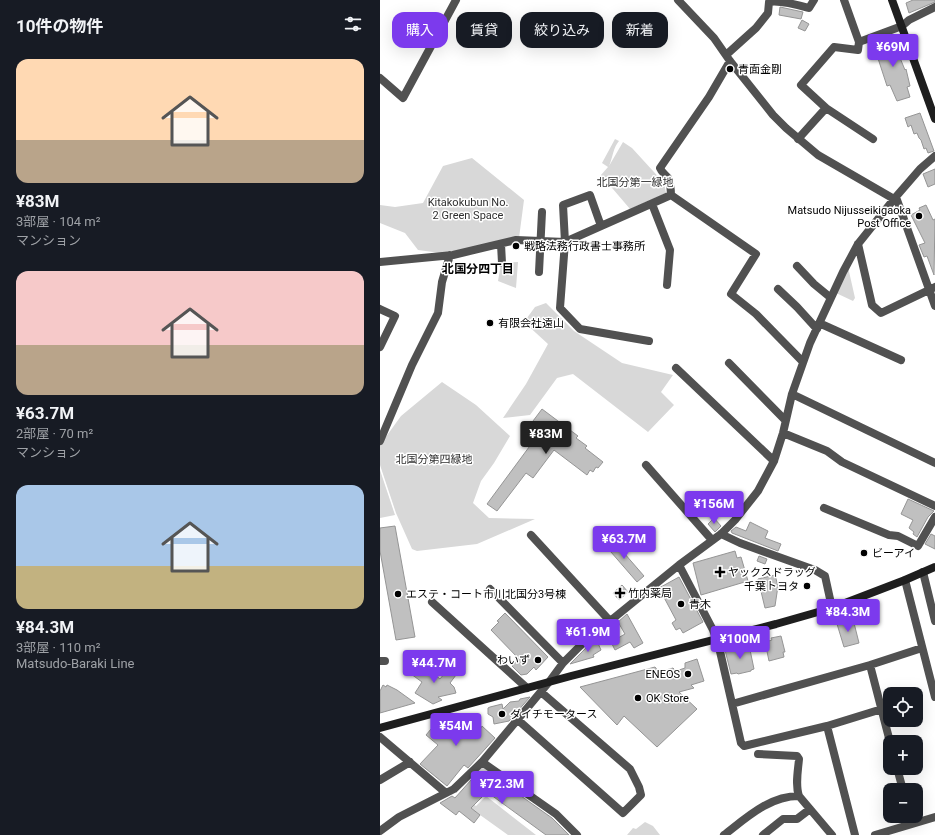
<!DOCTYPE html>
<html lang="ja">
<meta charset="utf-8">
<style>
body{margin:0;font-family:Roboto,"Noto Sans JP",sans-serif;background:#20242c;color:#f1f3f6;height:100vh;display:flex;flex-direction:column;font-size:15px;white-space:nowrap}
*{box-sizing:border-box;margin:0}
p{font-size:13px;color:#9ea1a6}
.icon{flex:none;width:22px;height:22px;fill:none;stroke:currentColor;stroke-width:2;stroke-linecap:round;stroke-linejoin:round}
.map{position:relative;flex:1;overflow:hidden}
.panel{display:flex;flex-direction:column;background:#171b24;width:380px}
.panel>*{flex:none}
.hud{position:absolute;left:12px;top:12px;width:380px;height:36px;display:flex;gap:8px}
.tools{position:absolute;left:503px;top:687px;display:grid;gap:8px}
.tools a{display:grid;place-items:center;width:40px;height:40px;border-radius:8px;background:#171b24;box-shadow:0 4px 16px #0002;font-size:20px}
.price{position:absolute;translate:-50% -34px;padding:0 9px;border-radius:4px;background:#7c3aed;color:#fff;font-size:13px;line-height:26px;filter:drop-shadow(0 1px 2px #0008)}
.price::after{content:'';position:absolute;left:50%;top:24px;width:12px;height:9px;margin-left:-6px;background:inherit;clip-path:polygon(0 0,100% 0,50% 100%)}
.price.on{background:#222;color:#fff}
ul{padding:0;list-style:none}
li{display:grid;align-content:center;gap:8px;height:212px;padding:0 16px}
li span{display:grid;place-items:center;height:124px;border-radius:12px;color:#555}
li>.icon{margin-inline-start:auto}
span .icon{width:72px;height:72px;fill:#fffc;stroke-width:1}
li b{font-size:17px}
h2{display:flex;justify-content:space-between;align-items:center;height:48px;padding:0 16px;font-size:17px}
.pill{padding:0 14px;border-radius:12px;background:#171b24;box-shadow:0 4px 16px #0002;font-size:14px;line-height:36px}
.pill.on{background:#7c3aed;color:#fff}
main{display:flex;flex:1;min-height:0}
.map>svg:first-child{display:block}
.green{fill:#d8d8d8}
.building{fill:#c0c0c0;stroke:#959595}
.lines{fill:none;stroke-linecap:round;stroke-linejoin:round}
.street{stroke:#515151;stroke-width:8}
.secondary{stroke:#1e1e1e;stroke-width:8}
.poi-dot{fill:#000;stroke:#fff;stroke-width:1.5}
.labels{text-anchor:middle;stroke-width:3;stroke-linejoin:round;paint-order:stroke}
.poi-label{font-size:11px;fill:#000;stroke:#fff;text-anchor:start}
.park-label{font-size:11px;fill:#2f2f2f;stroke:#fff}
.neighbourhood-label{font-size:12px;font-weight:bold;fill:#000;stroke:#fff}
</style>
<main>
<section class="panel">
<h2>10件の物件<svg class="icon" aria-label="filters" viewBox="0 0 24 24"><path d="M4 7h16M4 17h16"/><circle cx="9" cy="7" r="2"/><circle cx="15" cy="17" r="2"/></svg></h2>
<ul>
<li><span style="background:linear-gradient(#ffd9b3 65%,#b9a48a 0)"><svg class="icon" aria-label="home" viewBox="0 0 24 24"><path d="M3 11l9-7 9 7M6 9v11h12V9"/></svg></span><div><b>¥83M</b><p>3部屋 · 104 m²</p><p>マンション</p></div></li>
<li><span style="background:linear-gradient(#f6c9c9 60%,#b9a48a 0)"><svg class="icon" aria-label="home" viewBox="0 0 24 24"><path d="M3 11l9-7 9 7M6 9v11h12V9"/></svg></span><div><b>¥63.7M</b><p>2部屋 · 70 m²</p><p>マンション</p></div></li>
<li><span style="background:linear-gradient(#a9c7e8 65%,#c2b280 0)"><svg class="icon" aria-label="home" viewBox="0 0 24 24"><path d="M3 11l9-7 9 7M6 9v11h12V9"/></svg></span><div><b>¥84.3M</b><p>3部屋 · 110 m²</p><p>Matsudo-Baraki Line</p></div></li>
</ul>
</section>
<div class="map">
<svg width="555" height="835" viewBox="0 0 555 835">
<rect width="100%" height="100%" fill="#fff"/>
<path class="green" d="M235 139 239 141C233 148 233 157 229 166L243 142 252 148 284 183 286 193 250 209 221 175 228 167 222 163Z
M92 158 144 200 139 238 68 254 38 250 25 233 0 223V205L15 207 43 203 63 166Z
M138 262 136 288 118 281 121 263Z
M468 267 475 298 473 301 456 293Z
M166 303 194 331 242 363 293 375 281 392 294 405 268 432 193 374 177 378 150 415 123 418 146 384 168 344 144 322 155 307Z
M62 382 96 405 130 436 114 463 101 481 93 503 109 518 155 519 97 544 37 551 32 549 16 513 0 465V445L21 416Z
M0 470 15 515 0 518Z
M106 767 111 770 101 785 91 777 98 768Z
M79 794 96 806 106 796 156 835H128L75 797Z
M265 822 273 826 280 835H247L253 828 256 829Z"/>
<path class="building" d="M533 0H555V2L529 13 526 3Z
M400 7 423 12 421 19 399 15Z
M422 20 429 24 425 31 418 28Z
M511 36 525 70 526 69 530 86 527 87 530 97 517 101 510 85 507 86 493 43Z
M540 113 554 151 548 153 546 148 544 149 541 140 539 138 537 133 534 134 531 125 528 127 525 118Z
M555 169V184L548 187 543 174Z
M546 205 553 220 555 219 554 275 547 256 544 257 539 245 545 243 531 215 540 210 539 208Z
M162 409 198 436 196 438 207 446 205 448 223 462 218 468 216 467 213 472 210 470 207 475 174 450 153 478 146 473 117 511 107 504 155 439 154 438 159 432 150 425Z
M528 499 554 511 548 517 537 537 533 534 534 532 529 528 533 520 521 514Z
M334 518 341 526 335 532 328 524Z
M370 522 388 531 385 538 401 544 398 551 352 533 351 531 356 527 366 531Z
M15 526 35 637 16 640 0 551V528Z
M551 534 555 536V549L545 544Z
M231 538 264 576 257 582 224 544Z
M355 551 357 558 361 557 368 581 321 595 313 563Z
M379 556 387 559 385 564 377 561Z
M395 575 398 586 395 606 385 608 378 579Z
M299 577 323 622 303 633 300 628 296 630 292 623 296 620 279 588Z
M242 585 248 592 239 600 233 593Z
M125 613 168 657 156 670 154 667 147 674 141 675 132 666 139 659 111 630 119 622 117 621Z
M247 614 263 643 254 648 250 642 235 650 231 642 245 634 238 622Z
M473 619 479 643 464 647 457 624Z
M401 636 405 652H403L404 657 389 661 385 642 392 640 391 638Z
M217 641 221 650 213 655 214 657 190 664 208 646Z
M369 645 374 669 371 670V671L358 674 357 673 351 674 345 650Z
M317 659 324 681 311 685 314 688 299 692 317 709 277 747 244 716 237 725 200 687 275 667 279 672 293 668 296 671 305 668V663Z
M40 663 60 679 68 669 76 675 70 683 74 687 76 693 58 697 62 700 53 704 35 693 42 682 31 674Z
M3 685 6 687 7 685 17 690 35 703 0 713V691Z
M150 697 129 721 114 724 113 717 108 714V708L110 707 122 704 123 709 130 702 139 701 140 699Z
M85 714 90 718V717L101 728 102 726 115 738 88 768 84 765 67 786 40 764 58 745 46 735 51 729 55 732 57 729 58 730 62 726 65 728 71 717H77L80 715Z
M110 774 172 818 189 835H166L107 792 91 808 100 815 94 823 79 811 76 815 60 803 72 796 75 798 91 780 101 789Z"/>
<g class="lines">
<path class="street" d="M298 0 334 38 350 61 393 115 406 128 438 155 514 199
M464 0 479 42
M346 55 376 28 388 13 389 2C400 0 418 5 429 8L434 0
M0 78 23 98 76 0
M446 108 493 139
M418 139 446 108 421 85 454 47 478 50 479 42 522 26 529 20 555 7
M291 195 376 254 351 294 376 314 423 362
M516 197 555 306
M272 204 290 250 287 285
M221 226 210 195 183 205 185 242 180 308 200 329 269 341
M121 244 122 263
M478 244 492 305 501 313 555 287
M0 262 73 255 136 240 185 242 291 195C291 190 290 183 288 178 285 174 282 173 280 168L329 97 350 61
M417 266 434 284 451 298
M159 272 162 212
M398 289 417 307 437 329
M0 309 15 316 0 347
M439 323 521 360
M349 363 405 420
M296 368 394 461
M412 394 555 463
M403 433 447 451 462 462 555 506
M0 441 32 365 58 313 62 282 70 255
M266 465 332 540
M444 508 509 535 518 536 538 546 555 517
M341 534 360 543 435 570 445 576 452 608
M151 535 230 621
M299 565 333 630 339 647 361 743 364 746 447 726 502 709
M543 572 555 621
M525 580 555 697
M110 589 183 663
M52 602 147 688
M0 661H5
M490 665 542 648
M352 704 490 665 510 742
M138 720 243 813 261 795 259 787 250 769 161 692
M447 726 475 835
M0 737 66 793
M378 754 417 756 419 759C418 771 415 785 419 796L452 835
M102 762 176 814 197 835
M517 768 523 790
M0 780 30 762
M0 831 19 817 74 789 102 762 169 682 183 663 203 643 299 565 341 534 355 520 378 491 394 461 403 433 412 394 430 343 463 272 478 244 514 199 540 169 555 156
M344 835C366 818 389 796 419 796
M383 835 403 819H417L430 809
M495 835 555 817"/>
<path class="secondary" d="M512 0 555 119
M0 728 191 676 396 624 452 608 525 580 555 567"/>
</g>
<g class="poi-dot">
<circle cx="350" cy="69" r="4"/>
<circle cx="539" cy="216" r="4"/>
<circle cx="136" cy="246" r="4"/>
<circle cx="110" cy="323" r="4"/>
<circle cx="484" cy="553" r="4"/>
<path d="M338 566h4v4h4v4h-4v4h-4v-4h-4v-4h4z"/>
<circle cx="427" cy="586" r="4"/>
<path d="M238 587h4v4h4v4h-4v4h-4v-4h-4v-4h4z"/>
<circle cx="18" cy="594" r="4"/>
<circle cx="301" cy="604" r="4"/>
<circle cx="158" cy="660" r="4"/>
<circle cx="308" cy="674" r="4"/>
<circle cx="258" cy="698" r="4"/>
<circle cx="122" cy="714" r="4"/>
</g>
<g class="labels">
<g class="poi-label">
<text x="358" y="73">青面金剛</text>
<text x="531" y="214" text-anchor="end">Matsudo Nijusseikigaoka<tspan x="531" dy="13">Post Office</tspan></text>
<text x="144" y="250">戦略法務行政書士事務所</text>
<text x="118" y="327">有限会社遠山</text>
<text x="492" y="557">ビーアイ</text>
<text x="348" y="576">ヤックスドラッグ</text>
<text x="419" y="590" text-anchor="end">千葉トヨタ</text>
<text x="248" y="597">竹内薬局</text>
<text x="26" y="598">エステ・コート市川北国分3号棟</text>
<text x="309" y="608">青木</text>
<text x="150" y="664" text-anchor="end">わいず</text>
<text x="300" y="678" text-anchor="end">ENEOS</text>
<text x="266" y="702">OK Store</text>
<text x="130" y="718">ダイチモータース</text>
</g>
<g class="park-label">
<text x="255" y="186">北国分第一緑地</text>
<text x="88" y="206">Kitakokubun No.<tspan x="88" dy="13">2 Green Space</tspan></text>
<text x="54" y="463">北国分第四緑地</text>
</g>
<g class="neighbourhood-label">
<text x="98" y="273">北国分四丁目</text>
</g>
</g>
</svg>
<div class="tools">
<a><svg class="icon" aria-label="locate" viewBox="0 0 24 24"><circle cx="12" cy="12" r="6"/><path d="M12 2v4M12 18v4M2 12h4M18 12h4"/></svg></a>
<a>+</a>
<a>−</a>
</div>
<b class="price" style="left:513px;top:68px">¥69M</b>
<b class="price on" style="left:166px;top:455px">¥83M</b>
<b class="price" style="left:334px;top:525px">¥156M</b>
<b class="price" style="left:244px;top:560px">¥63.7M</b>
<b class="price" style="left:468px;top:633px">¥84.3M</b>
<b class="price" style="left:208px;top:653px">¥61.9M</b>
<b class="price" style="left:360px;top:660px">¥100M</b>
<b class="price" style="left:54px;top:684px">¥44.7M</b>
<b class="price" style="left:76px;top:747px">¥54M</b>
<b class="price" style="left:122px;top:805px">¥72.3M</b>
<div class="hud">
<a class="pill on">購入</a>
<a class="pill">賃貸</a>
<a class="pill">絞り込み</a>
<a class="pill">新着</a>
</div>
</div>
</main>
